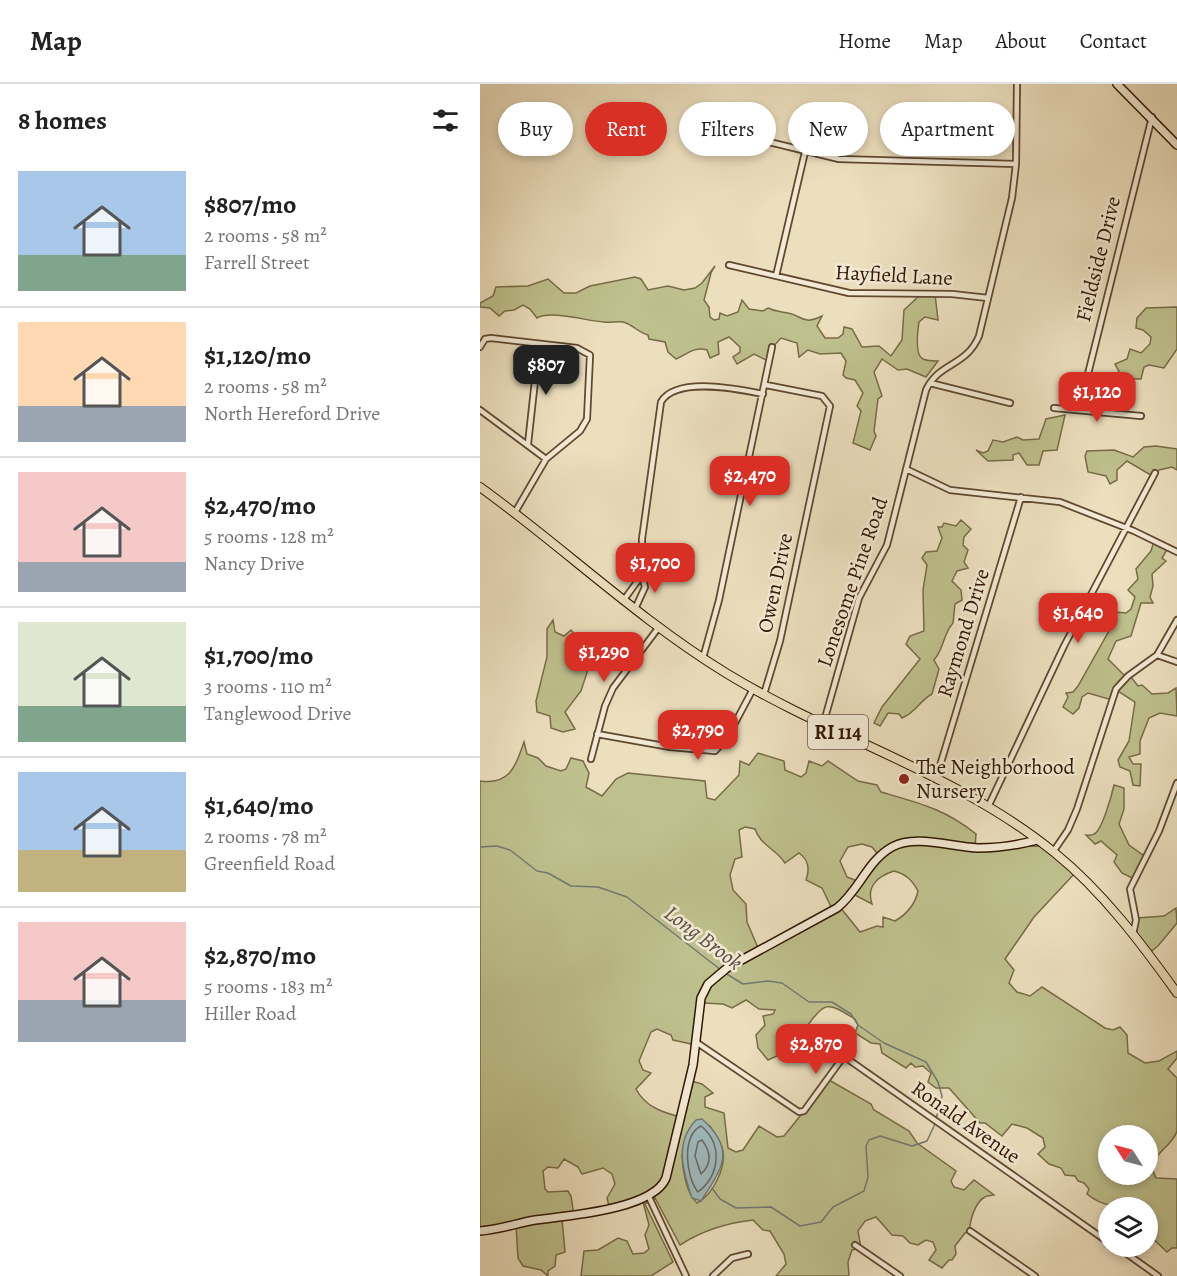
<!DOCTYPE html>
<meta charset="utf-8">
<style>
body{margin:0;font-family:Alegreya,serif;background:#f2f2f2;color:#222;height:100vh;display:flex;flex-direction:column;font-size:22px;white-space:nowrap}
*{box-sizing:border-box;margin:0}
p{font-size:20px;color:#767676}
.icon{flex:none;width:33px;height:33px;fill:none;stroke:currentColor;stroke-width:2;stroke-linecap:round;stroke-linejoin:round}
.map{position:relative;flex:1;overflow:hidden}
.panel{display:flex;flex-direction:column;background:#fff;width:480px}
.panel>*{flex:none}
.top-card{position:absolute;left:18px;top:18px;width:570px;height:54px;display:flex;gap:12px}
.needle{width:39px;rotate:306deg}
.fabs{position:absolute;left:618px;top:1041px;display:grid;gap:12px}
.fabs a{display:grid;place-items:center;width:60px;height:60px;border-radius:50%;background:#fff;box-shadow:0 3px 9px #0003;font-size:30px}
.price{position:absolute;translate:-50% -51px;padding:0 14px;border-radius:12px;background:#d93025;color:#fff;font-size:20px;line-height:39px;filter:drop-shadow(0 2px 3px #0008)}
.price::after{content:'';position:absolute;left:50%;top:36px;width:18px;height:14px;margin-left:-9px;background:inherit;clip-path:polygon(0 0,100% 0,50% 100%)}
.price.active{background:#222;color:#fff}
ul{padding:0;list-style:none}
li{display:flex;align-items:center;gap:18px;height:150px;padding:0 18px}
li+li{border-top:2px solid #e0e0e0}
li span{display:grid;place-items:center;flex:none;width:168px;height:120px;border-radius:0px;color:#555}
li>.icon{margin-inline-start:auto}
span .icon{width:72px;height:72px;fill:#fffc;stroke-width:1}
li b{font-size:26px}
h2{display:flex;justify-content:space-between;align-items:center;height:72px;padding:0 18px;font-size:26px}
.pill{padding:0 21px;border-radius:27px;background:#fff;box-shadow:0 3px 9px #0003;font-size:21px;line-height:54px}
.pill.active{background:#d93025;color:#fff}
header{display:flex;align-items:center;gap:36px;box-sizing:border-box;height:84px;padding:0 30px;background:#fff;border-bottom:2px solid #e0e0e0}
header strong{font-size:28px}
nav{display:flex;gap:33px;margin-inline-start:auto;font-size:21px}
main{display:flex;flex:1;min-height:0}
.map>svg:first-child{display:block}
.green{fill:#bec08d;stroke:#786b47;stroke-width:1.5;fill-rule:evenodd}
.water{fill:#9fb9bd;stroke:#737872;stroke-width:1.5}
.lines{fill:none;stroke-linecap:round;stroke-linejoin:round}
.shore{stroke:#68685f;stroke-width:1.5}
.stream{stroke:#737872;stroke-width:1.5}
.street-casing{stroke:#604830;stroke-width:8}
.secondary-casing{stroke:#311601;stroke-width:10}
.primary-casing{stroke:#311601;stroke-width:10}
.street{stroke:#f3ead5;stroke-width:4.5}
.secondary{stroke:#f3ead5;stroke-width:7}
.primary{stroke:#ecdfbe;stroke-width:8}
.poi-dot{fill:#8f2418;stroke:#f3ead5;stroke-width:2}
.labels{text-anchor:middle;stroke-width:5;stroke-linejoin:round;paint-order:stroke}
.shield{fill:#f3ead5;stroke:#6b5641;stroke-width:1.5}
.shield-label{font-size:20px;font-weight:bold;fill:#311601}
.street-label{font-size:21px;fill:#311601;stroke:#f3ead5}
.poi-label{font-size:21px;fill:#311601;stroke:#f3ead5;text-anchor:start}
.water-label{font-size:22px;font-style:italic;fill:#584f43;stroke:#f3ead5}
</style>
<header>
<strong>Map</strong>
<nav><a>Home</a><a>Map</a><a>About</a><a>Contact</a></nav>
</header>
<main>
<section class="panel">
<h2>8 homes<svg class="icon" aria-label="filters" viewBox="0 0 24 24"><path d="M4 7h16M4 17h16"/><circle cx="9" cy="7" r="2"/><circle cx="15" cy="17" r="2"/></svg></h2>
<ul>
<li><span style="background:linear-gradient(#a9c7e8 70%,#7fa58c 0)"><svg class="icon" aria-label="home" viewBox="0 0 24 24"><path d="M3 11l9-7 9 7M6 9v11h12V9"/></svg></span><div><b>$807/mo</b><p>2 rooms · 58 m²</p><p>Farrell Street</p></div></li>
<li><span style="background:linear-gradient(#ffd9b3 70%,#9aa5b1 0)"><svg class="icon" aria-label="home" viewBox="0 0 24 24"><path d="M3 11l9-7 9 7M6 9v11h12V9"/></svg></span><div><b>$1,120/mo</b><p>2 rooms · 58 m²</p><p>North Hereford Drive</p></div></li>
<li><span style="background:linear-gradient(#f6c9c9 75%,#9aa5b1 0)"><svg class="icon" aria-label="home" viewBox="0 0 24 24"><path d="M3 11l9-7 9 7M6 9v11h12V9"/></svg></span><div><b>$2,470/mo</b><p>5 rooms · 128 m²</p><p>Nancy Drive</p></div></li>
<li><span style="background:linear-gradient(#dfe7d0 70%,#7fa58c 0)"><svg class="icon" aria-label="home" viewBox="0 0 24 24"><path d="M3 11l9-7 9 7M6 9v11h12V9"/></svg></span><div><b>$1,700/mo</b><p>3 rooms · 110 m²</p><p>Tanglewood Drive</p></div></li>
<li><span style="background:linear-gradient(#a9c7e8 65%,#c2b280 0)"><svg class="icon" aria-label="home" viewBox="0 0 24 24"><path d="M3 11l9-7 9 7M6 9v11h12V9"/></svg></span><div><b>$1,640/mo</b><p>2 rooms · 78 m²</p><p>Greenfield Road</p></div></li>
<li><span style="background:linear-gradient(#f6c9c9 65%,#9aa5b1 0)"><svg class="icon" aria-label="home" viewBox="0 0 24 24"><path d="M3 11l9-7 9 7M6 9v11h12V9"/></svg></span><div><b>$2,870/mo</b><p>5 rooms · 183 m²</p><p>Hiller Road</p></div></li>
</ul>
</section>
<div class="map">
<svg width="697" height="1192" viewBox="0 0 697 1192">
<rect width="100%" height="100%" fill="#ecdfbe"/>
<filter id="stains"><feTurbulence type="fractalNoise" baseFrequency=".00333" numOctaves="4"/><feColorMatrix values="0 0 0 0 .2 0 0 0 0 .09 0 0 0 0 .02 0 0 0 .5 -.17"/></filter>
<radialGradient id="worn" r=".72"><stop offset=".6" stop-color="#630" stop-opacity="0"/><stop offset="1" stop-color="#630" stop-opacity=".3"/></radialGradient>
<path class="green" d="M235 182 231 189 224 216 229 223 230 233 234 236 239 235 240 229 247 232 258 228 262 216 269 225 283 227 288 224C296 228 300 227 308 229 322 231 322 242 342 232L337 242 345 254H358L363 250 364 243 372 245 382 263 399 262 411 272 422 256 424 226 439 212 455 210 458 236 445 233 439 238C438 245 434 271 443 275 447 277 454 277 458 277L446 293 427 285 418 286 402 275 394 288 402 312 398 315 394 347 396 352 390 366 373 359 381 327 377 322 383 309 375 296 366 294 363 291 366 277 361 269 340 270 328 266 319 273 317 259 301 254 291 265 290 278 274 270 257 280 253 273 260 268V263L249 253 238 258 239 270 230 274 227 266C214 262 206 271 196 275L188 268 185 258 169 255 168 251C159 249 152 240 143 238 137 237 130 239 124 238 107 237 70 226 57 234L50 225 43 221 34 226 25 227 19 232 10 224 0 223V219L13 212 16 203 48 202 68 195 84 209H96L110 202 155 193 161 195 168 206 188 202 204 206 215 204 222 199Z
M697 223V265L684 284 669 281 664 283 661 295H643L635 280 647 275 650 265 661 269 670 260 671 253 663 246 656 244 657 234 666 224Z
M585 331 577 366 563 367 559 381H547L539 369 533 371V376L508 377 496 366 503 369 508 367 513 356 523 358 537 353 543 356 559 355 566 335Z
M676 362 697 365V386L692 383 679 386 674 393 647 377 637 386V396L630 400 626 392 608 388 605 372 607 367 634 366 653 373 664 363Z
M481 436 491 445 484 453 483 461 488 466 484 478 488 484 477 487 472 497 481 506 482 516 475 520 473 539C463 550 464 565 454 576L459 585 452 610C440 616 436 629 422 634L419 630 408 629 400 642 394 639 402 623 440 575 426 560 430 552 444 547 443 506 447 481 442 474 446 468 457 467 462 454 458 443H462L464 439 476 442Z
M674 457 688 464 682 474 686 477 672 490 673 502 670 513 673 519H661L651 552 636 557 628 575 647 594 651 593 658 602 662 601 672 610 688 609 696 604 697 632 680 629 669 634 660 657V670L649 673 653 680H661L660 702 653 701 650 687 640 683 638 676 649 657 655 618 638 607 632 616 608 609 602 613 599 624 593 630 583 623 588 613 586 609 593 608 598 602 630 545V536L636 528 646 529 651 525 655 513 648 506 658 495 656 485 671 467Z
M73 536 75 548 84 552 91 546 95 551 93 557 103 566 107 563 113 570 101 607 85 628 95 645 83 648 71 644 70 632 57 628 56 617 67 573V545Z
M44 658 47 670 58 674 66 682 81 687 86 685 91 674 103 677 109 689 106 703 122 712 136 695 148 689 225 697 227 714 235 716 259 691 260 677 269 681 278 669 304 677 305 686 321 693 326 689 329 677 342 682 348 677 378 697 397 701 401 708C439 719 465 725 496 750L495 763 560 762 595 789 554 833 525 875 534 886 529 899 537 908 550 912 562 903 625 944 633 946 640 943 647 951 648 969 665 979 679 977 697 967V974L688 985 697 994C697 1010 697 1031 697 1047 692 1065 663 1072 676 1094L697 1095V1164H692L687 1168 668 1150V1124C644 1123 625 1125 607 1110L609 1105 604 1099 598 1097 595 1092 585 1091 581 1084 569 1080 558 1070 565 1063 563 1054 547 1044 532 1040 522 1052 505 1039H500L469 1004H456L448 998 451 989 443 982 435 983 431 979 426 984 402 969 400 960 391 959 375 949 378 941 375 935C347 918 346 916 325 945L313 946 300 957 299 971 288 976 278 964 276 951 285 941 283 932 293 930 295 926 279 925 266 916 252 924 243 920 223 919 216 961 193 956 191 951 177 945 171 948 159 977 163 986 171 989 156 1005C165 1023 184 1029 201 1033L211 997 222 1000 233 1009 225 1013V1023L244 1029 248 1064 256 1068 263 1066 279 1042 297 1053 304 1052 349 996 391 1020 394 1026 429 1047 437 1059 476 1087 471 1097 474 1103 484 1106 494 1096 514 1111C511 1112 508 1111 505 1113 495 1118 489 1138 490 1148L485 1149 475 1162 476 1170 472 1176H469L462 1184 449 1176 456 1166 453 1158 446 1156 438 1161 430 1159 423 1152 412 1151 396 1133 385 1137 378 1147 381 1164 372 1166 368 1178 369 1192H296L306 1180 304 1170 290 1147 283 1146 273 1136C246 1139 223 1146 200 1161L175 1114 165 1120 193 1178 171 1192H101L104 1167 118 1166 138 1154 147 1157 153 1170 164 1169 169 1165 165 1151 169 1141 163 1118 130 1126 127 1114 135 1100 132 1090 123 1084 102 1090 98 1083 84 1075 78 1084 68 1083 63 1087 65 1105 68 1108 88 1107 91 1112 94 1132 82 1135 85 1168 76 1171 75 1182 68 1187V1192L61 1186 43 1182 38 1174 36 1142 0 1147V697C30 701 35 683 44 658ZM265 743 275 745C280 761 296 765 305 779L319 769C329 776 330 785 326 796L342 804 353 827 279 866 267 838 266 820 253 806 250 791 255 775 262 773 259 746ZM382 760 392 763 400 773 380 798 367 793 360 777 368 763ZM414 787C426 790 432 796 438 807 435 821 427 830 415 837L403 833V843L397 842 380 848 360 823 373 810 392 820C386 802 398 792 414 787ZM230 1042C234 1049 240 1056 242 1063 248 1081 233 1111 217 1119 206 1109 202 1085 202 1070ZM628 1052H668V1090H628Z
M634 701 644 704V725L639 740 649 761 667 774 656 796 642 789 634 778 637 771 621 757 615 760 606 751C609 751 611 752 614 750 622 747 632 710 634 701Z
M696 824 697 839 678 862 668 870 651 849 657 834 684 832Z"/>
<path class="water" d="M222 1035C257 1066 242 1085 221 1117L212 1114C203 1087 194 1059 216 1036Z"/>
<g class="lines">
<path class="shore" d="M221 1042C243 1060 240 1091 218 1108 206 1094 201 1051 221 1042Z
M222 1056C231 1068 232 1080 221 1090L215 1072 218 1058Z"/>
<path class="stream" d="M0 763 17 762 30 766 57 787 68 789 91 802 118 803 147 813 241 886
M245 889 263 900 288 897 302 899 329 918H352L371 930 378 941 404 959 446 978 458 998 462 1012 456 1035
M232 1104 240 1115 256 1124 291 1123 320 1142 341 1138 353 1123 384 1107 388 1093 386 1062 389 1056 400 1052 432 1062 447 1057 455 1040"/>
<g class="street-casing">
<path id="street" d="M285 57 359 75 536 80
M249 181 369 209 472 210 508 214
M296 192 325 68
M0 263 5 255 11 254 97 264 110 271 107 335 100 347 66 375 34 430
M450 299 530 319
M574 324 661 332
M0 326 66 375
M599 326 672 33
M48 360 59 260
M426 385 470 406 580 418 654 447 697 468
M143 517 162 491
M155 525 165 503 162 491V455L181 318C196 292 259 305 283 310
M677 571 697 578
M223 574 239 516 292 263
M284 610 300 557 350 322 342 312 286 301
M343 641 379 514 407 461 446 306C459 278 486 283 499 252L532 114 536 80 537 0
M117 650 190 663 235 667 247 654 273 605
M111 675 125 622 133 604 179 543
M456 695 541 413
M508 723 584 562 675 389
M573 768 588 746 597 725 636 605 648 592 677 571 697 536
M653 850 656 836 650 805 679 747 697 699
M325 945 628 1158
M216 958 319 1028 324 1027 364 972
M168 1111 206 1192
M490 1147 555 1192
M375 1161 420 1192
M636 1162 678 1192
M233 1192 252 1174 268 1170"/>
</g>
<g class="secondary-casing">
<path id="secondary" d="M637 0 697 61
M0 1147C19 1146 37 1139 55 1136 85 1132 173 1126 186 1094L213 981 221 914 228 900 247 884 357 824C379 807 387 777 412 763 436 750 471 763 498 764 517 764 538 761 557 756"/>
</g>
<g class="primary-casing">
<path id="primary" d="M0 403C83 463 158 535 246 589 352 654 477 689 575 769 623 808 661 859 697 909"/>
</g>
<use href="#street" class="street"/>
<use href="#secondary" class="secondary"/>
<use href="#primary" class="primary"/>
</g>
<circle class="poi-dot" cx="424" cy="695" r="6"/>
<g class="labels">
<rect class="shield" x="328" y="631" width="60" height="34" rx="4.5"/>
<g class="shield-label">
<text x="358" y="655">RI 114</text>
</g>
<g class="street-label">
<text transform="translate(618 175) rotate(-76)" y="7">Fieldside Drive</text>
<text transform="translate(414 191) rotate(3)" y="7">Hayfield Lane</text>
<text transform="translate(372 498) rotate(-71)" y="7">Lonesome Pine Road</text>
<text transform="translate(295 499) rotate(-78)" y="7">Owen Drive</text>
<text transform="translate(483 549) rotate(-73)" y="7">Raymond Drive</text>
<text transform="translate(486 1038) rotate(35)" y="7">Ronald Avenue</text>
</g>
<g class="poi-label">
<text x="436" y="690">The Neighborhood<tspan x="436" dy="24">Nursery</tspan></text>
</g>
<g class="water-label">
<text transform="translate(224 853) rotate(37)" y="8">Long Brook</text>
</g>
</g>
<rect width="100%" height="100%" filter="url(#stains)"/>
<rect width="100%" height="100%" fill="url(#worn)"/>
</svg>
<div class="fabs">
<a><svg class="needle" viewBox="-14 -14 28 28"><path d="M0-13l5 13h-10z" fill="#e53935"/><path d="M0 13l5-13h-10z" fill="#767676"/></svg></a>
<a><svg class="icon" aria-label="layers" viewBox="0 0 24 24"><path d="M12 4l9 5-9 5-9-5zM3 14l9 5 9-5"/></svg></a>
</div>
<b class="price active" style="left:66px;top:312px">$807</b>
<b class="price" style="left:617px;top:339px">$1,120</b>
<b class="price" style="left:270px;top:423px">$2,470</b>
<b class="price" style="left:175px;top:510px">$1,700</b>
<b class="price" style="left:598px;top:560px">$1,640</b>
<b class="price" style="left:124px;top:599px">$1,290</b>
<b class="price" style="left:218px;top:677px">$2,790</b>
<b class="price" style="left:336px;top:991px">$2,870</b>
<div class="top-card">
<a class="pill">Buy</a>
<a class="pill active">Rent</a>
<a class="pill">Filters</a>
<a class="pill">New</a>
<a class="pill">Apartment</a>
</div>
</div>
</main>
